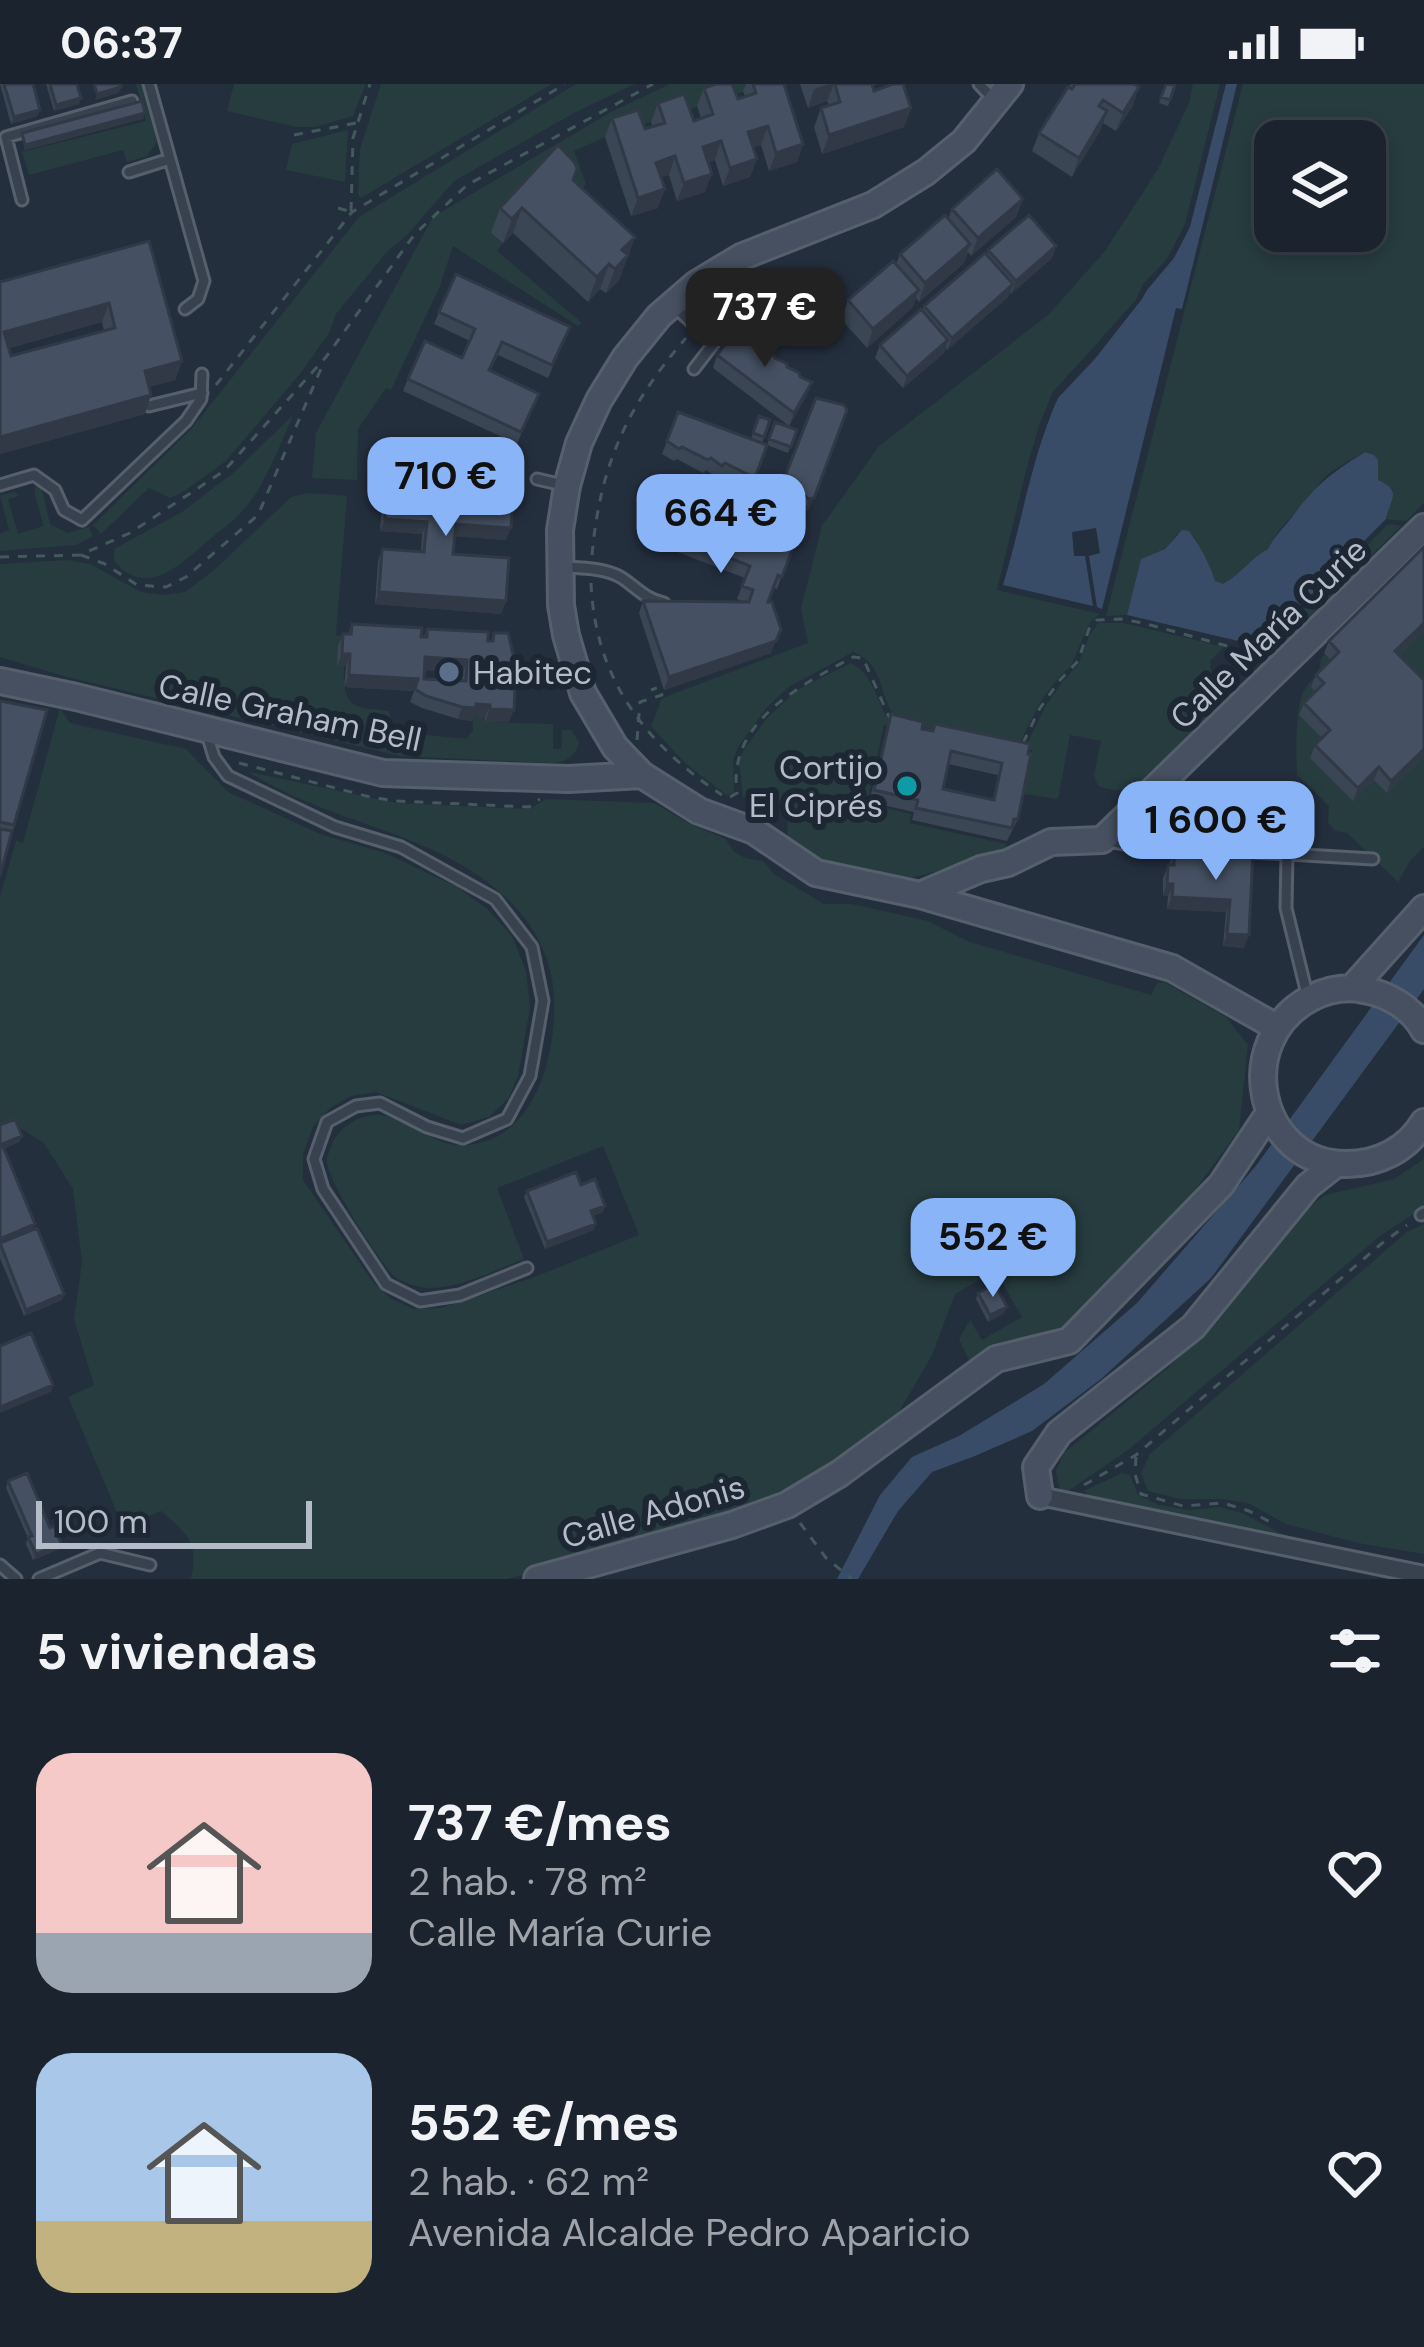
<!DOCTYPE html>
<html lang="es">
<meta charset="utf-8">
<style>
body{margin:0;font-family:"DM Sans",sans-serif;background:#242b36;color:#f1f3f6;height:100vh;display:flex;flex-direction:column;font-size:45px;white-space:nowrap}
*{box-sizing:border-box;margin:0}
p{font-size:39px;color:#a0a4aa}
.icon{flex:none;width:66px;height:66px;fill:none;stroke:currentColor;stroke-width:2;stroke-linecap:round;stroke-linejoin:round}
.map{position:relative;height:1495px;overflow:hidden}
.sheet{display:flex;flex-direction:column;background:#1b232e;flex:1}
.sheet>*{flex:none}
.fabs{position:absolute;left:1254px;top:36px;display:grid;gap:24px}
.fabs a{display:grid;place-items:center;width:132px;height:132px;border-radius:24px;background:#1b232e;box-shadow:0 6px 18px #0003,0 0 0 3px #39404a;font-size:60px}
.scale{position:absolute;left:36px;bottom:30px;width:276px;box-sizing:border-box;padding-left:12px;border:6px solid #b4bcc9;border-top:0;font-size:33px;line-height:42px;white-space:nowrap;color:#b4bcc9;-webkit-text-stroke:9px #1d2633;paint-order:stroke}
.price{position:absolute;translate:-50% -102px;padding:0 27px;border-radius:24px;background:#8ab4f8;color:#111;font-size:39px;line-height:78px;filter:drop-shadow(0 3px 6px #0008)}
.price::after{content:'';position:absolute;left:50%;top:72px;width:36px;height:27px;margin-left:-18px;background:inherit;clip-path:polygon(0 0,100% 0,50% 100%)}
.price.on{background:#222;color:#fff}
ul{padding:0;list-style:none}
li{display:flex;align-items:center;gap:36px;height:300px;padding:0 36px}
li span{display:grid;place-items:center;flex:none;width:336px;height:240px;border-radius:36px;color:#555}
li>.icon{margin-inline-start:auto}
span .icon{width:144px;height:144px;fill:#fffc;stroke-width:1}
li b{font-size:51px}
h2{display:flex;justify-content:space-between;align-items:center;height:144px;padding:0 36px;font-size:51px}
.status{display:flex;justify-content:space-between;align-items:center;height:84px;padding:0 60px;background:#1b232e;direction:ltr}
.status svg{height:33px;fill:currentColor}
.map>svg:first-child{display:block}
.green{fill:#263c3f;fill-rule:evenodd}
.water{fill:#394c67}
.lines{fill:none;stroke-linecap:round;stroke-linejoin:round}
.lane-casing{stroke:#565f6c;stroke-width:15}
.street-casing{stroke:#565f6c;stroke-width:22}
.secondary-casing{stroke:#565f6c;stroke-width:30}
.path{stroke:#44595c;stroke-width:3;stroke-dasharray:9 9;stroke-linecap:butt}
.lane{stroke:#38414e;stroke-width:9}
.street{stroke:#38414e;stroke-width:16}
.secondary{stroke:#465061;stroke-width:24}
.wall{fill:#3b4654;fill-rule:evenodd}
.shaded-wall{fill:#303945}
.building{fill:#455162;stroke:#303945;stroke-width:3;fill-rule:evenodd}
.service-dot{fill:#5c6f8a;stroke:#1d2633;stroke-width:4.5}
.culture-dot{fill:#0f9aa8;stroke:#1d2633;stroke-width:4.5}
.labels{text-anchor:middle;stroke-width:12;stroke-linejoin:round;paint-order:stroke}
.street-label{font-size:33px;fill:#b4bcc9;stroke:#1d2633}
.poi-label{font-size:33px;fill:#b4bcc9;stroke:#1d2633;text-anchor:start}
</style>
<div class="status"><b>06:37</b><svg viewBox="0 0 49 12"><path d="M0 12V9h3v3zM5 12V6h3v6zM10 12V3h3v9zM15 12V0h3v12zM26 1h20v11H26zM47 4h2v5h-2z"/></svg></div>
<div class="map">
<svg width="1424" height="1495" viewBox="0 0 1424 1495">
<rect width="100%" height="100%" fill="#242f3e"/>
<path class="green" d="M136 0H143L159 55 147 72 127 78 123 66 29 91 22 68 146 37Z
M234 0H366L353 32 315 43H296L227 27Z
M381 0H552L361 114 358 110 360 65Z
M576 0H635L576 28 454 97 407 151 387 168 336 230 329 249 300 290 226 377 186 406 170 414 149 404 101 450 93 441 192 344 359 133Z
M670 0H766L605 53 574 67 586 100 580 107 492 149 503 159 497 167 582 239 578 242 453 162 440 202 391 306 386 304 358 345 357 396 312 394 316 349 433 133 611 28Z
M1193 0H1220L1185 140 1167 175 1143 200 1136 216 1053 308 1040 339 1028 379 997 506 1100 530 1090 538 1071 582 1058 594 1041 617 1018 662 901 639C877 619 887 579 853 568L789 603 767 623 738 663 733 676 734 709 726 711 685 679 651 642 662 614 808 559 801 524 822 442 879 362 1048 231 1105 167 1158 85 1189 19Z
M1243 0H1424V419L1406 437 1386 435 1393 407 1390 403 1378 396 1374 371 1364 368C1351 376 1334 384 1323 395 1318 400 1316 407 1312 412 1296 429 1278 443 1268 465 1250 474 1242 492 1223 501L1215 497 1194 453 1177 450 1165 465 1141 475 1127 531 1106 532ZM1275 57H1365V147H1275Z
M348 46 345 98 286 86 292 60Z
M293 331C282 357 264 403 245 424 235 436 221 446 209 456 181 480 146 516 114 477V465L182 428 233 389Z
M36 401 41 402 50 440 67 449 89 443 93 452 76 461 0 467V450L9 446 0 411 15 408 19 412 8 415 18 450 44 442 34 408Z
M308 409 347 412 336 551 347 553C346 571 336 613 357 622 366 626 379 625 389 627L393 645 406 649 467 655 473 646 472 632 485 633 486 638 553 640V665H561L562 646H571L579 658C576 673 565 679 550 679L400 672 67 593 0 573V480L68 476 90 480 141 508 163 511 185 508 213 487 291 413Z
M1392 440 1401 442 1265 577 1264 565 1387 441Z
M1424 474V763L1410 777 1398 798 1347 749 1335 747 1328 738 1329 722 1297 691C1296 672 1295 625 1303 609 1311 593 1319 595 1321 574Z
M1098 539H1124L1224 563 1210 577C1211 596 1219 604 1232 618 1208 640 1156 698 1127 705 1116 708 1109 705 1098 702L1094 691 1101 657 1070 651 1058 715 1024 710 1032 666 1025 664 1045 623 1063 597 1078 581 1089 552Z
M851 579C876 592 876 621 893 642L884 641 867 720 911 730 910 739 1006 760 1004 770 911 794 896 793 882 789 833 785 788 760C787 713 789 715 743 713L739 678 743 667 767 634 797 606Z
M60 624 70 639 186 665 228 708 320 750 385 769 457 803 487 825 512 852 526 887 530 924 518 992 508 1015 489 1033 461 1041 376 1008 351 1012 330 1024 313 1043 303 1070V1096L373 1198 390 1214 414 1225 441 1224 532 1194 639 1151 603 1062 497 1104 524 1175C496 1186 450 1209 420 1203 413 1201 401 1198 395 1193 381 1180 326 1095 327 1077 327 1071 330 1066 332 1060 338 1045 358 1031 375 1031 403 1030 429 1060 460 1061 537 1063 560 962 553 902 548 864 529 834 501 809 430 746 327 739 249 688L396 719 529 725 546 715 654 719 688 739 726 755 733 767 745 774 763 777 774 790 824 820H852L928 837 967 857 1151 911 1157 899 1164 898 1226 933 1248 961 1239 1046 1163 1150 1070 1245 969 1276 959 1255 970 1236 982 1256 1022 1233 995 1187 955 1210 932 1271 895 1335 870 1356 808 1394 756 1419 661 1454 507 1495H191C199 1458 187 1450 161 1427L125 1442 122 1440 68 1313 94 1301 74 1235 82 1178 73 1105 44 1059 14 1040 0 1046V813L16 757 23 759Z
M1424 1075V1123L1380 1152 1128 1366 1068 1407H1060L1056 1387 1064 1369 1168 1284 1231 1219 1302 1129 1325 1111 1394 1095Z
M1424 1140V1470L1358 1459 1286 1440 1248 1419 1221 1415H1180L1148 1407 1141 1389 1150 1370 1407 1148Z
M1122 1389 1130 1391 1138 1411 1159 1421 1189 1426 1220 1423 1242 1429 1288 1453 1424 1480V1485L1090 1413 1084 1407Z"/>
<path class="water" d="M1226 0H1237L1182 225 1176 224 1102 525 1097 523 1089 472 1100 469 1096 444 1072 448 1074 472H1085L1093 522 1003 501C1022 439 1031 374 1058 314L1094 276 1142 215 1147 206 1174 174 1190 143Z
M1365 368 1374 371 1378 376V396C1403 407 1390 415 1386 435L1260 562 1127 531 1141 475 1165 465 1182 446 1189 447C1200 462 1210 480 1215 497L1223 500C1242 490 1250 474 1268 465 1275 451 1283 445 1292 433 1314 403 1332 388 1365 368Z
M1424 851V905L1211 1194 1101 1295 1032 1347 975 1372 932 1388 898 1427 858 1495H837L880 1411 912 1373 959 1352 1044 1300 1137 1219 1255 1083Z"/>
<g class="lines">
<g class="lane-casing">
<path id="lane" d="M149 0 204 197 198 215 185 225
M979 0 996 18
M129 88 170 75
M22 116 6 53 132 17
M676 224 714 259 694 285
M149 322 202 309
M537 395 567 402
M0 401 34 391 55 406 64 426 82 436 186 337 201 315 202 290
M564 483C582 484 606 484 622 494 637 504 645 515 664 519
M207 650 214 673 228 692 335 743 401 763 495 815 532 863 543 917 530 992 507 1035 463 1054 427 1043 380 1019 356 1022 327 1038 314 1075 323 1105 386 1200 420 1217 460 1211 527 1184
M1107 757 1131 761 1373 775
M1287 770 1286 824 1307 910
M1421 1131 1424 1129
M0 1481 16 1495
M39 1495 100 1469 150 1481"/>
</g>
<g class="street-casing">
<path id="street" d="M1040 1412 1424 1491"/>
</g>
<g class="secondary-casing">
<path id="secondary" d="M1010 0 964 57 926 88 873 121 741 173 696 200 659 232 625 274 599 316 579 359 567 402 560 446 561 521 566 551 583 609 615 663 642 691 699 727 754 747 816 789 920 811 981 785 1008 779 1051 758 1102 756 1424 443
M0 597 76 613 383 689 568 695 642 691
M920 811 1172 884 1276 943
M1352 904 1424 824
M1424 946C1412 924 1388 910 1364 906 1346 902 1327 906 1311 914 1231 956 1257 1081 1347 1080 1378 1080 1407 1066 1424 1038
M1040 1412 1036 1383 1059 1349 1193 1243 1308 1102 1336 1080
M537 1495 732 1441 787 1421 839 1390 996 1275 1069 1257 1221 1101 1269 1029"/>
</g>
<path class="path" d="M294 51 356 39
M338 124 352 128
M351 127 353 54 370 0
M705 233 719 218 775 184
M216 301 352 128 565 0
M81 471 105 480 137 501 166 503 186 493 258 431 323 280
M592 471C600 381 627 322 686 254
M0 473 80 471 130 449 224 387 326 273 414 151 467 101 653 0
M591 499C595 594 644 659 722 711
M637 656 640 618 662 611 659 603 651 606
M1023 659 1040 624 1060 596 1078 577 1089 545 1097 536 1121 535 1143 539 1231 563 1251 579
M239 679 370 713 396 717 529 723 540 715
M730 713 737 709C727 638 800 602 853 573L863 574 890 635
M753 723 767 724 779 738
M1136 1373 1135 1390 1141 1410 1183 1422 1223 1419 1249 1427 1274 1440
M1084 1401 1136 1371 1381 1160 1407 1141
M800 1439 826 1474 852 1495"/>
<use href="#lane" class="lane"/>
<use href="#street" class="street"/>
<use href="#secondary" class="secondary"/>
</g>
<path class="wall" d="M0 0H33L40 26 37 32 11 40Z
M46 0H77L79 20 54 27Z
M746 0H784L803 60 797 78 769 87 761 61 753 63 757 75 750 93 723 102 715 76 708 78 705 108 677 117 669 91 661 93 658 124 631 132 605 53 612 34 645 45 653 43 651 38 658 19 694 37 701 34 697 22 704 4 738 15 745 12 743 7Z
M800 0H876L873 2 874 7 911 24 904 43 822 70 814 43 821 24 829 21 827 17 808 24Z
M1071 0H1134L1133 22 1116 47 1103 39 1072 93 1032 67 1039 49Z
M1166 0 1175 1 1168 22 1159 19Z
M573 96 635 153 619 196 606 209 600 205 588 218 513 149 503 159 491 149 500 124Z
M1023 115 1016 133 971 172 968 168 964 179 919 218 916 214 912 224 867 264 841 235 848 216 896 180 900 170 948 135 952 125Z
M149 157 182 277 175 296 149 303 145 330 0 370V198ZM102 238 104 247 11 272 9 264Z
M1056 162 1052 174 1011 210 1010 208 1008 213 947 266 946 264 944 269 903 304 875 274 880 261 922 227 924 222 987 171 988 166Z
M439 228 570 243 548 294 498 271 490 287 539 310 517 360 403 307 408 295 462 274 470 257 434 240Z
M750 255 800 293 807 311 789 342 713 284 717 271Z
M816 314 809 426 805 427 794 419 790 421 777 413Z
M678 328 751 355 759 332 770 336 762 359 767 361 775 338 797 346 788 369 767 361 751 404 747 405 721 392 717 394 706 386 703 389 677 375 674 377 662 370Z
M388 392 506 456 455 452 453 470 506 517 501 530 375 520 378 477 382 465 421 467 422 450 380 447 383 404Z
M669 396 802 439 777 505 774 504 768 518 771 569 664 606 639 529 643 517 745 518 737 515 745 494 646 456Z
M1424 463V547L1399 571 1424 596V673L1387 709 1374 696 1353 717 1310 674 1315 661 1322 654 1299 631 1304 619 1315 608 1311 603 1316 591 1331 576 1324 569 1329 557Z
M352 540 424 553 427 545 491 557 494 549 515 600 509 638H485V633L473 632 472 637 458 635 422 624 410 618 414 607 344 603 346 582H337L338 562 343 550H348ZM425 586 463 588 462 597 424 595Z
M0 617 47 626 0 792Z
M891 630 922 645 932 647 935 640 1030 660 1018 735 1007 757 912 736 914 728 869 718ZM948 680 998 691 993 715 943 705Z
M1174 768 1241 771 1244 864 1223 862 1226 828 1167 825 1168 812H1163V794Z
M0 1041 22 1052 19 1058 3 1065 33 1146 64 1210 62 1216 24 1232 0 1174Z
M581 1101 603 1128 593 1132 594 1146 545 1165 524 1113 527 1107Z
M978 1209 1004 1229 988 1238 976 1215Z
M8 1397 59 1465 33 1476 26 1460 28 1454 6 1404Z"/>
<path class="shaded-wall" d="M829 0H834L827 17 808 24 814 5Z
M121 3 119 9 95 16 97 10Z
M1139 3 1133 22 1116 47 1123 29Z
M81 14 79 20 54 27 56 21Z
M911 24 904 43 822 70 829 51Z
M40 26 37 32 11 40 14 33Z
M1107 27 1101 46 1072 93 1079 74Z
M145 29 143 35 23 67 25 61Z
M768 42 761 61 742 67 748 48Z
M721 57 715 76 696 82 703 63Z
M803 60 797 78 769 87 776 69Z
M675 72 669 91 649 97 656 79Z
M757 75 750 93 723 102 730 84Z
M712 90 705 108 677 117 684 99Z
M665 105 658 124 631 132 638 114Z
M1023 115 1016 133 971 172 978 154Z
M522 124 513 149 503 159 512 135Z
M635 153 619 196 606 209 622 166Z
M970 160 964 179 919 218 925 199Z
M1056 162 1052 174 1011 210 1016 197Z
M609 180 600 205 588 218 597 193Z
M1013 200 1008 213 947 266 952 254Z
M919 206 912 224 867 264 873 245Z
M109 219 102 238 0 266 4 248Z
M948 256 944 269 903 304 907 292Z
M182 277 175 296 138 306 145 287Z
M812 298 807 311 789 342 794 329Z
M151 311 145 330 0 370V353Z
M847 326 809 426 805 427 809 415Z
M385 435 427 438 422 450 380 447Z
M456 440 511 444 506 456 451 452Z
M379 508 506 517 501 530 375 520Z
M1424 539V547L1390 579 1395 567Z
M781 545 771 569 664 606 669 593Z
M342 570H350L346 582H337Z
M425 573 467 576 463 588 421 586Z
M349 591 418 595 414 607 344 603Z
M476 620 490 621 485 633 473 632 472 637 458 635 462 623Z
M490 625 514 626 509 638H485Z
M1424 665V673L1387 709 1391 697Z
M1379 683 1374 696 1353 717 1358 704Z
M1167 800H1173L1168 812H1163Z
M1172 813 1230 816 1226 828 1167 825Z
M1227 850 1249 851 1244 864 1223 862Z
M22 1052 19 1058 0 1066 2 1060Z
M605 1122 603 1128 588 1134 591 1127Z
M35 1140 33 1146 0 1160V1155Z
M596 1140 594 1146 545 1165 547 1158Z
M64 1210 62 1216 24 1232 26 1226Z
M1007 1223 1004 1229 988 1238 990 1231Z
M53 1301 51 1308 0 1329V1323Z
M61 1459 59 1465 33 1476 36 1470Z"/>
<path class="building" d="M4 0H33L40 26 14 33Z
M50 0H77L81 14 56 21Z
M94 0H120L121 3 97 10Z
M716 0H732L738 15 756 9 753 0H784L803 60 776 69 768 42 748 48 757 75 730 84 721 57 703 63 712 90 684 99 675 72 669 74 656 79 665 105 638 114 612 34 638 26 645 45 665 39 658 19 684 10 694 37 713 30 704 4Z
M835 0H872L874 7 893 0H903L911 24 829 51 821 24 840 18Z
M1075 0H1134L1139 3 1123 29 1103 16 1099 22 1107 27 1079 74 1039 49 1068 3 1072 5Z
M1166 0 1175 1 1170 16 1161 13Z
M142 17 145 29 25 61 22 49Z
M558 61 575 79 577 85 573 96 635 153 622 166 628 171 615 185 609 180 597 193 522 124 512 135 500 124Z
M997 85 1023 115 978 154 952 125Z
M945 131 970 160 925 199 900 170Z
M1029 131 1056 162 1016 197 988 166Z
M149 157 182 277 145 287 151 311 0 353V198ZM109 219 115 244 11 272 4 248Z
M985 169 1013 200 952 254 924 222Z
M893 177 919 206 873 245 848 216Z
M456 190 570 243 552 281 502 258 489 286 539 310 521 348 408 295 425 257 462 274 475 245 439 228Z
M921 225 948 256 907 292 880 261Z
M736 246 750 252V255L774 270 775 274 787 280V283L799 289 800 293 812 298 794 329 717 271Z
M816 314 844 321 847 326 814 414 809 415 798 407 795 409 782 400Z
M678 328 767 361 756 391 751 392 725 379 722 382 711 374 708 376 682 363 679 365 667 357Z
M759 332 770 336 764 353 753 349Z
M775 338 797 346 791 363 769 355Z
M388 392 514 401 511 444 456 440 453 470 509 474 506 517 379 508 382 465 424 468 427 438 385 435Z
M681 395 802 439 782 493 778 491 768 518H772L781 545 776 557 669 593 643 517 749 518 753 506 742 502 750 482 651 443 669 396 679 400Z
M1424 463V539L1395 567 1424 596V665L1391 697 1379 683 1358 704 1315 661 1330 646 1304 619 1324 599 1316 591 1339 568 1329 557Z
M352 540 422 544 421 553H427V545L488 548V557H493L494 549H508L516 583 515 600 511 599V605H515L514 626 490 625V621L476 620V624L462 623 426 612 415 605 418 595 349 591 350 570H342L343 550H351ZM425 573 467 576 466 597 424 595Z
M0 617 47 626 14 741 0 738Z
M891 630 923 638 922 645 933 647 935 640 1030 660 1028 670H1031L1018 735H1014L1012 744 916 724 918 716 874 706ZM951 667 1002 679 994 716 943 705Z
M0 745 12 747 0 792Z
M1243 766H1253L1249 851 1227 850 1230 816 1172 813 1173 800H1167L1168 781H1174V768L1242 771Z
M15 1035 22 1052 2 1060 35 1140 0 1155V1041Z
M576 1088 581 1101 595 1095 605 1122 591 1127 596 1140 547 1158 527 1107Z
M37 1144 64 1210 26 1226 0 1159Z
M995 1200 1007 1223 990 1231 978 1209Z
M31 1249 53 1301 0 1323V1262Z
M27 1389 50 1444 54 1442 61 1459 36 1470 28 1453 32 1452 8 1397Z"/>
<circle class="service-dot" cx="449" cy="588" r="12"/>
<circle class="culture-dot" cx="907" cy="702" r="12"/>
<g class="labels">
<g class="street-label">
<text transform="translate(1268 549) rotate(-44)" y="12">Calle María Curie</text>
<text transform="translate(290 628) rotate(12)" y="12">Calle Graham Bell</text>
<text transform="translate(653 1427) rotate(-16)" y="12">Calle Adonis</text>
</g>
<g class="poi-label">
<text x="473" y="600">Habitec</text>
<text x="883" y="695" text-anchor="end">Cortijo<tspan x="883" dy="38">El Ciprés</tspan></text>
</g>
</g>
</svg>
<div class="fabs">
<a><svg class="icon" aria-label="layers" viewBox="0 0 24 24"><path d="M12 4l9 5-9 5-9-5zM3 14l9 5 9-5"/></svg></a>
</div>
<div class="scale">100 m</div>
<b class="price on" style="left:765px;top:286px">737 €</b>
<b class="price" style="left:446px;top:455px">710 €</b>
<b class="price" style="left:721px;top:492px">664 €</b>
<b class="price" style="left:1216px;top:799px">1 600 €</b>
<b class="price" style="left:993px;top:1216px">552 €</b>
</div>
<section class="sheet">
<h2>5 viviendas<svg class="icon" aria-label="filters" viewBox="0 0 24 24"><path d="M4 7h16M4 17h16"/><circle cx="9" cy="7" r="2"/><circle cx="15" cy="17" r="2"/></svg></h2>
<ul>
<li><span style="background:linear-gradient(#f6c9c9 75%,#9aa5b1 0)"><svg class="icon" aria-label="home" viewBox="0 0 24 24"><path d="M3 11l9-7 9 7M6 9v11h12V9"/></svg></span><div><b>737 €/mes</b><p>2 hab. · 78 m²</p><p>Calle María Curie</p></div><svg class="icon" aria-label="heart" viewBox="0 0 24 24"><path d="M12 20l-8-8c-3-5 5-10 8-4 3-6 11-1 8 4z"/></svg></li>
<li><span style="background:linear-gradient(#a9c7e8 70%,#c2b280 0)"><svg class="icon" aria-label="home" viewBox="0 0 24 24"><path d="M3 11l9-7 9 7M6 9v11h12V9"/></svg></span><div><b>552 €/mes</b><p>2 hab. · 62 m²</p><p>Avenida Alcalde Pedro Aparicio</p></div><svg class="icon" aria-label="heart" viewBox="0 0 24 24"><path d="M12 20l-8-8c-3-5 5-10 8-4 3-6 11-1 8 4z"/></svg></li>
</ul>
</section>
